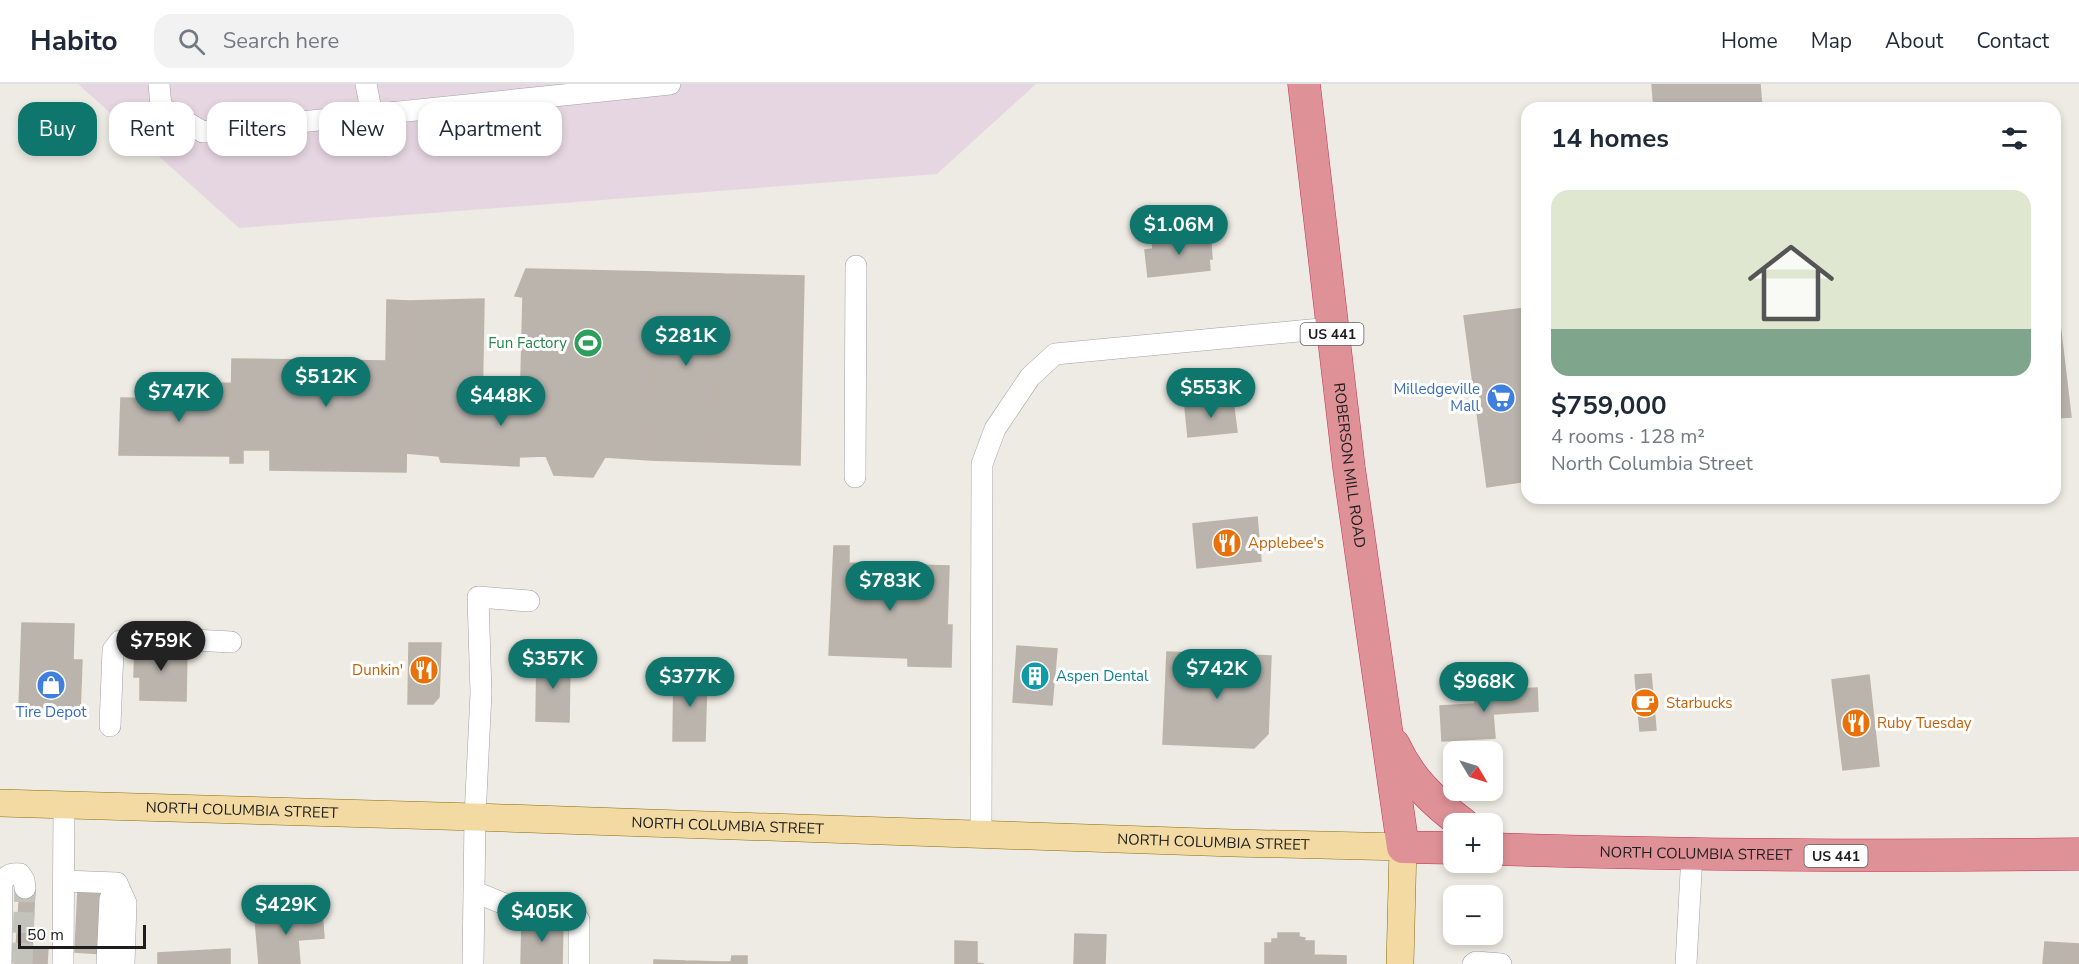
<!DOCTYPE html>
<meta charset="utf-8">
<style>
body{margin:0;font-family:"Nunito Sans",sans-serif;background:#f2f2f3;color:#1f2937;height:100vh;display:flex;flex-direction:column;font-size:22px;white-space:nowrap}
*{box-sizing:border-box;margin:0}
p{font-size:20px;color:#747a83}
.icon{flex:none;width:33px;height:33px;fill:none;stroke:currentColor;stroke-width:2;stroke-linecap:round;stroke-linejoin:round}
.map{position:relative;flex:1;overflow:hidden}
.side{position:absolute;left:1521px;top:18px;width:540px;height:402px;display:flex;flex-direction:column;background:#fff;border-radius:18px;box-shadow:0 3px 9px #0003}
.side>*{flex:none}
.hud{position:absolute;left:18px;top:18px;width:570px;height:54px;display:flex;gap:12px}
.needle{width:39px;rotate:128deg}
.tools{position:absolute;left:1443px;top:657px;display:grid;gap:12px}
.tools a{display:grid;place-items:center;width:60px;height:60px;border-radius:12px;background:#fff;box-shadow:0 3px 9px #0003;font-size:30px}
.scale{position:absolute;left:18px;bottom:15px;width:128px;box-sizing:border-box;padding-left:6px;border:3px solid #1d1d1d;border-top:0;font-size:16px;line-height:21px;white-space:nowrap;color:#1d1d1d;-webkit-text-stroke:4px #fff;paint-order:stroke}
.price{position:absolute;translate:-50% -51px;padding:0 14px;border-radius:21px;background:#0f766e;color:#fff;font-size:20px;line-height:39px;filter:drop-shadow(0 2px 3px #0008)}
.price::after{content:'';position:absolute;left:50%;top:36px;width:18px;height:14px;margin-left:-9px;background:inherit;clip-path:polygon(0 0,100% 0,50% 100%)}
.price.current{background:#222;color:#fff}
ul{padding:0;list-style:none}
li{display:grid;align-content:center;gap:12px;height:318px;padding:0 30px}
li span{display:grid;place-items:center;height:186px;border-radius:18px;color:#555}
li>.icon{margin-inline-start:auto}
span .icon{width:108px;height:108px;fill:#fffc;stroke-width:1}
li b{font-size:26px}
h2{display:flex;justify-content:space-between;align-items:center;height:72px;padding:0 30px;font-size:26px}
.pill{padding:0 21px;border-radius:18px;background:#fff;box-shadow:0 3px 9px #0003;font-size:21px;line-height:54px}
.pill.current{background:#0f766e;color:#fff}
header{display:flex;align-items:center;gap:36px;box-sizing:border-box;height:84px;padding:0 30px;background:#fff;border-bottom:2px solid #e0e1e3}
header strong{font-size:28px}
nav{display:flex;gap:33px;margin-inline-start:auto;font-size:21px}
.search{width:420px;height:54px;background:#f2f2f3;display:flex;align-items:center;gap:15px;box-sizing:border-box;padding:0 21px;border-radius:18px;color:#747a83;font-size:22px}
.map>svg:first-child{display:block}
.industrial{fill:#e6d6e1}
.building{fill:#bab4ad;stroke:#bdb4a7;stroke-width:1.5}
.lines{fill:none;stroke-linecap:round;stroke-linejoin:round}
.minor-tunnel{stroke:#c3c2bb;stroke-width:21;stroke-dasharray:21 10;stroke-linecap:butt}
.minor-casing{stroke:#a1a1a1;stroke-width:22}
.major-casing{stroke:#896f0d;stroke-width:28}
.highway-casing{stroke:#c83353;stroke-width:33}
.minor{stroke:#fff;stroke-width:21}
.major{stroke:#f3daa2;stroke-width:27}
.highway{stroke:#de9196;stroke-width:32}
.labels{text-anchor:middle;stroke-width:6;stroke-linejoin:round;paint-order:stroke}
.shield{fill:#fff;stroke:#616161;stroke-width:1.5}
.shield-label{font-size:14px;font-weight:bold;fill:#1d1d1d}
.leisure-label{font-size:15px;fill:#27864d;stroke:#fff;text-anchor:end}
.shop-label{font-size:15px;fill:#366cbe;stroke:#fff;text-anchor:end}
.street-label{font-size:15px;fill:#1d1d1d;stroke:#fff}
.food-label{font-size:15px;fill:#c56008;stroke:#fff;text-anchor:start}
.culture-label{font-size:15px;fill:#0d838f;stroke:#fff;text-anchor:start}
</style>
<header>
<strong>Habito</strong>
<div class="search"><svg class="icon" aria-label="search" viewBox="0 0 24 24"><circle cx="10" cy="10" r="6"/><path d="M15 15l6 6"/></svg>Search here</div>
<nav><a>Home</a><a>Map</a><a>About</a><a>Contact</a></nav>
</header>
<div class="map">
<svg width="2079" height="880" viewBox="0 0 2079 880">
<rect width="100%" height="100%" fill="#edebe3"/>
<path class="industrial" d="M78 0H1036L937 90 239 144Z"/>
<path class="building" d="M1652 0H1760L1762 24H1654Z
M1207 151 1208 161 1211 160 1212 175H1209L1210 186 1148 193 1145 166 1153 165 1152 157Z
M526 185 656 188 650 376 605 373 593 393 554 391 546 372 519 373 523 213 515 212Z
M656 188 723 190 716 378 650 376Z
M723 190 804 192 800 381 716 378Z
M2055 198 2071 333 2055 334Z
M484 215 481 380 441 378 439 372 406 369 409 217Z
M387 216 409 217 406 388 270 386V366H243V379H230L232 275 386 277Z
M1527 224V397L1487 403 1464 232Z
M231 299 230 372 119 371 121 314 182 315 184 300Z
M482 305H521L519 382 481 380Z
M1233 317 1237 348 1188 353 1185 323Z
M1257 433 1261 477 1197 484 1193 440Z
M834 462H849V479L949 482 947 541H952L951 583 908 582V574L829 571Z
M22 539 74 540 73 576H82L80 629 19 626Z
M135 559 187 564 186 617 140 616V593H134Z
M409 559H441L439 613 433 620H408Z
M1017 562 1057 565 1052 621 1013 618Z
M1167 568 1271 572 1268 650 1254 664 1163 660Z
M537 573 570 575 569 638 536 637Z
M1651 590 1656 646 1640 647 1635 591Z
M674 591H707L705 657H673Z
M1869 591 1879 682 1843 686 1832 596Z
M1537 604 1538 627 1493 630 1495 654 1442 657 1440 622 1475 620 1474 608Z
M20 804 35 805 32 863 48 864 47 880H15Z
M78 805 107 806 104 870 75 868Z
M322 828 324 854 298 856 300 880H259L255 834Z
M522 837 563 838 562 880H521Z
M1278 849H1299V853L1305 854 1304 857H1314V871L1346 872V880H1265V859H1272V855H1278Z
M1075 850 1106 851 1105 880H1074Z
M955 857 977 858V879L984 880H955Z
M2045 858 2079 860V880H2043Z
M230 865V880H158V869Z
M732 872H747V880H720V878H731Z
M654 876 685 877V880H654Z
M685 877 720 878V880H685Z"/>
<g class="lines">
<path class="minor-tunnel" d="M22 880 25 804"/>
<g class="minor-casing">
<path id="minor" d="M159 0 161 23 203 48 670 0
M366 0 372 31
M855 393 856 182
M110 642 113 566 120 557 138 553 231 558
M981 751 982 380 995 345 1030 293 1055 270 1331 244
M64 797 117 799
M117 799 126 819 124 880
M475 808 532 831 547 830 566 825 574 829 579 836V880
M1 880 2 799C6 791 11 789 20 790L24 796 25 804
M63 880 64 721
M107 880 110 815 117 799
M473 880 475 733 481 609 478 513 529 517
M1473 880 1476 878 1501 880
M1686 880 1692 770"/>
</g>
<g class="major-casing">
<g id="major">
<path id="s1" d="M0 719 475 733 1233 759 1403 763 1400 880"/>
</g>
</g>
<g class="highway-casing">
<g id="highway">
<path id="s2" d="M1304 0 1349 384 1403 763 1454 764"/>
<path d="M1394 661C1409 695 1434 718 1463 740"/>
<path id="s3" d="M1492 765C1688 771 1883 773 2079 770"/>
</g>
</g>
<use href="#minor" class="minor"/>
<use href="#major" class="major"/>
<use href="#highway" class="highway"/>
</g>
<defs>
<g id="stadium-disc" transform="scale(1.5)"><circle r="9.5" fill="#2e9e5b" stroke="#fff"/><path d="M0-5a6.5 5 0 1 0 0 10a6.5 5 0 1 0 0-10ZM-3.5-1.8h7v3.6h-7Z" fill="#fff"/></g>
<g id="supermarket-disc" transform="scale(1.5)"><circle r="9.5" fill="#3f7fe0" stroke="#fff"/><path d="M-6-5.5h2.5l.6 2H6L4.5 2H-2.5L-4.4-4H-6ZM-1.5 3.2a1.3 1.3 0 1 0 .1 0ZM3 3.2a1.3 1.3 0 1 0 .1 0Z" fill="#fff"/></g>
<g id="restaurant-disc" transform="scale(1.5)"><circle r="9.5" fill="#e8710a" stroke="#fff"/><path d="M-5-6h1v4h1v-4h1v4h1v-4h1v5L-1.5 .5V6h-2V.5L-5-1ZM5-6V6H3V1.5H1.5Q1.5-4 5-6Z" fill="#fff"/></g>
<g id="building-disc" transform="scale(1.5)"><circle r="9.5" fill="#0f9aa8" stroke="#fff"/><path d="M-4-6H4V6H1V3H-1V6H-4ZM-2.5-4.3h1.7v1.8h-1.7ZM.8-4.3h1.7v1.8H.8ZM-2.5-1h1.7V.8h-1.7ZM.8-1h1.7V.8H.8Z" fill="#fff"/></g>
<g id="shop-disc" transform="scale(1.5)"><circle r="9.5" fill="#3f7fe0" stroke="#fff"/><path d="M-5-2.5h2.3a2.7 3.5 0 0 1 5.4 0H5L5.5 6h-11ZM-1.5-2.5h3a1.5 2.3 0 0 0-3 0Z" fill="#fff"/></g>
<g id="cafe-disc" transform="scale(1.5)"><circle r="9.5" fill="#e8710a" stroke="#fff"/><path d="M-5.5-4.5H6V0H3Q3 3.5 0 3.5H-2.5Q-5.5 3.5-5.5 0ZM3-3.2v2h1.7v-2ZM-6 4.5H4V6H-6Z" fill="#fff"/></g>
</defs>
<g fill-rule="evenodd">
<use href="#stadium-disc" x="588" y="259"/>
<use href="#supermarket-disc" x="1501" y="314"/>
<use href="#restaurant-disc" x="1227" y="459"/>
<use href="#restaurant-disc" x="424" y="586"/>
<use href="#building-disc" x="1035" y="592"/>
<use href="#shop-disc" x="51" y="601"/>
<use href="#cafe-disc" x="1645" y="619"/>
<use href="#restaurant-disc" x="1856" y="639"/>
</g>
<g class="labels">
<g class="shield">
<rect x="1300.5" y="239" width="63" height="22" rx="4.5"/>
<rect x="1804.5" y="761" width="63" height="22" rx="4.5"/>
</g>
<g class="shield-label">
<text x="1332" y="255">US 441</text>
<text x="1836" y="777">US 441</text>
</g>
<g class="leisure-label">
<text x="567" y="264">Fun Factory</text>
</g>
<g class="shop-label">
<text x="1480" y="310">Milledgeville<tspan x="1480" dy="17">Mall</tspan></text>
<text x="51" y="633" text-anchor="middle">Tire Depot</text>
</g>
<g class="street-label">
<text dy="5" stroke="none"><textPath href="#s2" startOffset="384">ROBERSON MILL ROAD</textPath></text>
<text dy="5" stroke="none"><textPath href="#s1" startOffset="242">NORTH COLUMBIA STREET</textPath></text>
<text dy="5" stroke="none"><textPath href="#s1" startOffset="728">NORTH COLUMBIA STREET</textPath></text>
<text dy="5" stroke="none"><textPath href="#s1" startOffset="1214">NORTH COLUMBIA STREET</textPath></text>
<text dy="5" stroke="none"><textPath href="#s3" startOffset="204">NORTH COLUMBIA STREET</textPath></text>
</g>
<g class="food-label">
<text x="1248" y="464">Applebee's</text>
<text x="403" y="591" text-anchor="end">Dunkin'</text>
<text x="1666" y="624">Starbucks</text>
<text x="1877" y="644">Ruby Tuesday</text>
</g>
<g class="culture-label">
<text x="1056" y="597">Aspen Dental</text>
</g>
</g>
</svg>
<div class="tools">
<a><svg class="needle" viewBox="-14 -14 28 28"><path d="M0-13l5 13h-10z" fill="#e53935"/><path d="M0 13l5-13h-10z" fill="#747a83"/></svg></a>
<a>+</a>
<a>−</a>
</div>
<div class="scale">50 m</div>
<b class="price" style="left:1179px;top:172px">$1.06M</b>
<b class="price" style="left:686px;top:283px">$281K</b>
<b class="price" style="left:326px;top:324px">$512K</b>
<b class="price" style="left:1211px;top:335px">$553K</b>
<b class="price" style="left:179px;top:339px">$747K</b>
<b class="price" style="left:501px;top:343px">$448K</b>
<b class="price" style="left:890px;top:528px">$783K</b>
<b class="price current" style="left:161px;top:588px">$759K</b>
<b class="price" style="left:553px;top:606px">$357K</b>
<b class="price" style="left:1217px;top:616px">$742K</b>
<b class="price" style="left:690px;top:624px">$377K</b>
<b class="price" style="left:1484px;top:629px">$968K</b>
<b class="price" style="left:286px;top:852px">$429K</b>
<b class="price" style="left:542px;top:859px">$405K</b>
<div class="hud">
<a class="pill current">Buy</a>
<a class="pill">Rent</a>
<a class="pill">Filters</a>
<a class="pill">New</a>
<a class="pill">Apartment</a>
</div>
<section class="side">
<h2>14 homes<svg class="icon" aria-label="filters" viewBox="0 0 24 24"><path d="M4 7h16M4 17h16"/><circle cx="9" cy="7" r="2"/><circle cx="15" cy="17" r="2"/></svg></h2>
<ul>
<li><span style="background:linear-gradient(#dfe7d0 75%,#7fa58c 0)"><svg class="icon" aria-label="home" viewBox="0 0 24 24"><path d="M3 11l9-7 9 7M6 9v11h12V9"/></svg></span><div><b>$759,000</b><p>4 rooms · 128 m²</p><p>North Columbia Street</p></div></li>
</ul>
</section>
</div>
